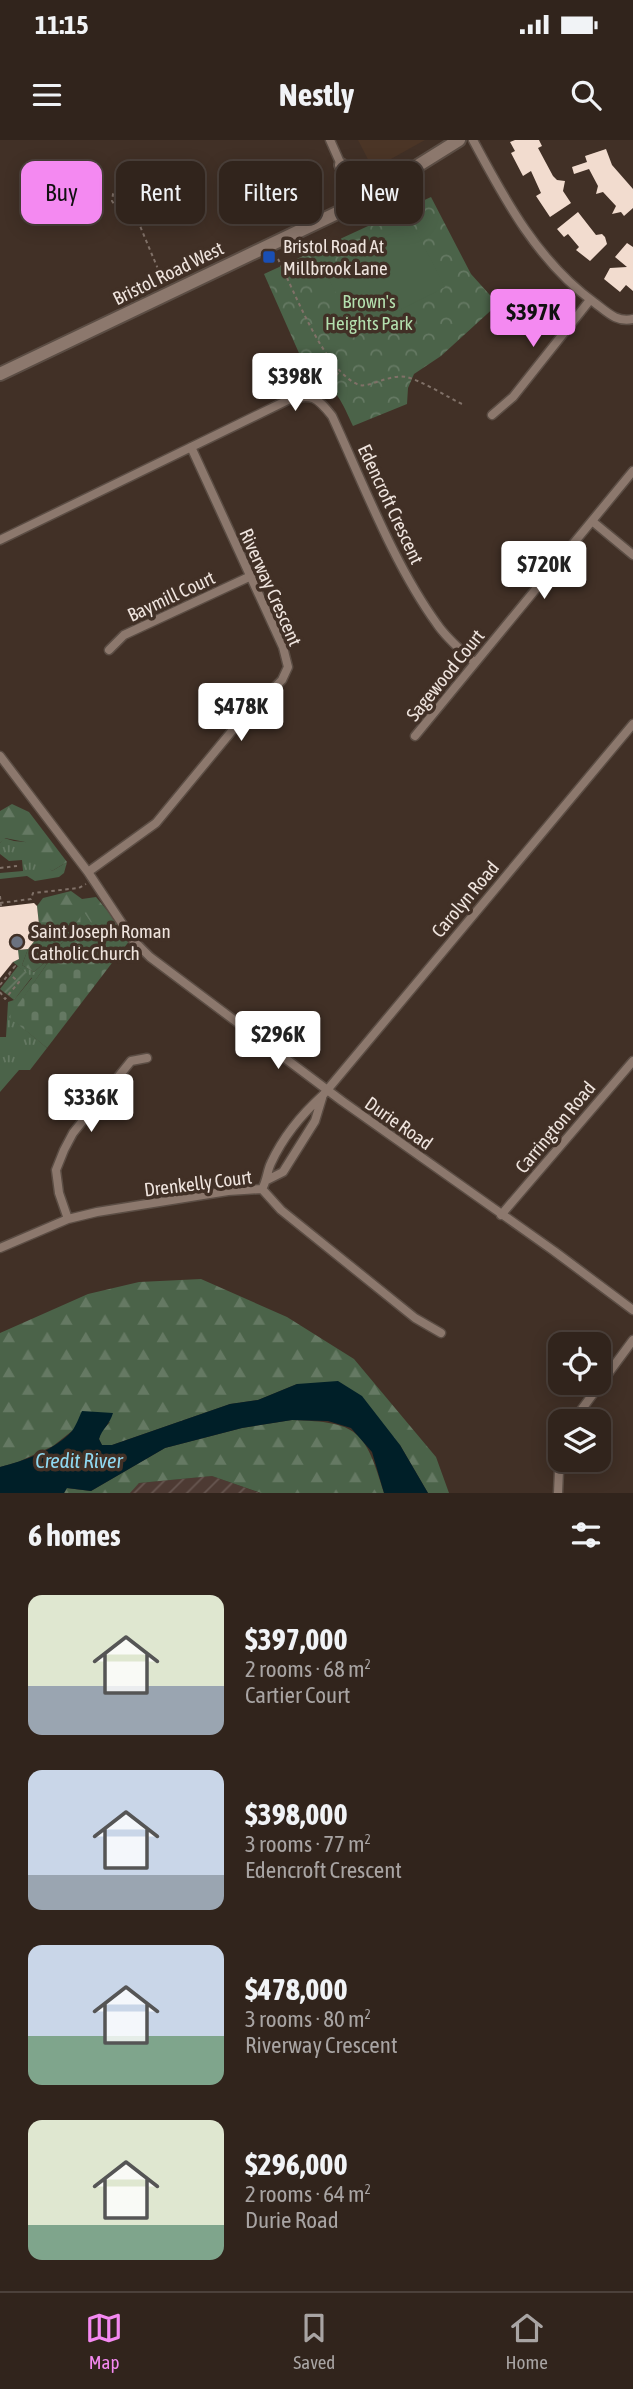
<!DOCTYPE html>
<meta charset="utf-8">
<style>
body{margin:0;font-family:"Asap Condensed",sans-serif;background:#392c25;color:#f1f3f6;height:100vh;display:flex;flex-direction:column;font-size:26px;white-space:nowrap}
*{box-sizing:border-box;margin:0}
p{font-size:23px;color:#a8a4a3}
.icon{flex:none;width:38px;height:38px;fill:none;stroke:currentColor;stroke-width:2;stroke-linecap:round;stroke-linejoin:round}
.map{position:relative;height:1353px;overflow:hidden}
.panel{display:flex;flex-direction:column;background:#31241c;flex:1}
.panel>*{flex:none}
.top-card{position:absolute;left:21px;top:21px;width:592px;height:63px;display:flex;gap:14px}
.buttons{position:absolute;left:548px;top:1192px;display:grid;gap:14px}
.buttons a{display:grid;place-items:center;width:63px;height:63px;border-radius:14px;background:#31241c;box-shadow:0 4px 18px #0003,0 0 0 2px #4c413b;font-size:35px}
.price{position:absolute;translate:-50% -60px;padding:0 16px;border-radius:7px;background:#fff;color:#222;font-size:23px;line-height:46px;filter:drop-shadow(0 2px 4px #0008)}
.price::after{content:'';position:absolute;left:50%;top:42px;width:21px;height:16px;margin-left:-10px;background:inherit;clip-path:polygon(0 0,100% 0,50% 100%)}
.price.active{background:#f489f1;color:#111}
ul{padding:0;list-style:none}
li{display:flex;align-items:center;gap:21px;height:175px;padding:0 28px}
li span{display:grid;place-items:center;flex:none;width:196px;height:140px;border-radius:14px;color:#555}
li>.icon{margin-inline-start:auto}
span .icon{width:84px;height:84px;fill:#fffc;stroke-width:1}
li b{font-size:30px}
h2{display:flex;justify-content:space-between;align-items:center;height:84px;padding:0 28px;font-size:30px}
.pill{padding:0 24px;border-radius:14px;background:#31241c;box-shadow:0 4px 18px #0003,0 0 0 2px #4c413b;font-size:24px;line-height:63px}
.pill.active{background:#f489f1;color:#111}
.status{display:flex;justify-content:space-between;align-items:center;height:49px;padding:0 35px;background:#31241c;direction:ltr}
.status svg{height:19px;fill:currentColor}
header{display:flex;justify-content:space-between;align-items:center;height:91px;padding:0 28px;background:#31241c;font-size:32px;font-weight:700}
.dock{display:flex;justify-content:space-around;align-items:center;height:98px;border-top:2px solid #4c413b;background:#31241c;font-size:19px;color:#a8a4a3}
.dock a{display:grid;justify-items:center;gap:4px}
.dock .active{color:#f489f1}
.map>svg:first-child{display:block}
.built{fill:#4b3526}
.industrial{fill:url(#industrial-furrows)}
.grass{fill:url(#grass-tufts)}
.forest{fill:url(#forest-firs)}
.cemetery{fill:url(#cemetery-stones)}
.park{fill:url(#park-crowns)}
.garden{fill:url(#garden-furrows)}
.pitch{fill:#4b6349}
.water{fill:#001f28}
.building{fill:#f2dccf}
.lines{fill:none;stroke-linecap:round;stroke-linejoin:round}
.street-casing{stroke:#5b4d44;stroke-width:11}
.secondary-casing{stroke:#5b4d44;stroke-width:16}
.path{stroke:#807168;stroke-width:2;stroke-dasharray:3.5 3.5;stroke-linecap:butt}
.street{stroke:#8c786d;stroke-width:8}
.secondary{stroke:#8c786d;stroke-width:12}
.transit-dot{fill:#1a4fb4;stroke:#413026;stroke-width:2.5}
.worship-dot{fill:#6b7280;stroke:#413026;stroke-width:2.5}
.labels{text-anchor:middle;stroke-width:7;stroke-linejoin:round;paint-order:stroke}
.poi-label{font-size:19px;fill:#efe4de;stroke:#413026;text-anchor:start}
.street-label{font-size:19px;fill:#efe4de;stroke:#413026}
.park-label{font-size:19px;fill:#b3dfae;stroke:#413026}
.water-label{font-size:21px;font-style:italic;fill:#8fd8f1;stroke:#413026}
</style>
<div class="status"><b>11:15</b><svg viewBox="0 0 49 12"><path d="M0 12V9h3v3zM5 12V6h3v6zM10 12V3h3v9zM15 12V0h3v12zM26 1h20v11H26zM47 4h2v5h-2z"/></svg></div>
<header><svg class="icon" aria-label="menu" viewBox="0 0 24 24"><path d="M4 6h16M4 12h16M4 18h16"/></svg>Nestly<svg class="icon" aria-label="search" viewBox="0 0 24 24"><circle cx="10" cy="10" r="6"/><path d="M15 15l6 6"/></svg></header>
<div class="map">
<svg width="633" height="1353" viewBox="0 0 633 1353">
<defs>
<pattern id="industrial-furrows" width="10" height="10" patternUnits="userSpaceOnUse" patternTransform="scale(1.75)"><rect width="10" height="10" fill="#4d3a33"/><path d="M-1 1l2-2M0 10L10 0M9 11l2-2" fill="none" stroke="#675650"/></pattern>
<pattern id="grass-tufts" width="24" height="20" patternUnits="userSpaceOnUse" patternTransform="scale(1.75)"><rect width="24" height="20" fill="#4b6349"/><path d="M3 7l-1-3M5 7V3M7 7l1-3M15 17l-1-3M17 17v-4M19 17l1-3" fill="none" stroke="#657963"/></pattern>
<pattern id="forest-firs" width="22" height="20" patternUnits="userSpaceOnUse" patternTransform="scale(1.75)"><rect width="22" height="20" fill="#4b6349"/><path d="M5 1l3.5 6h-7zM16 11l3.5 6h-7z" fill="#657963"/></pattern>
<pattern id="cemetery-stones" width="16" height="16" patternUnits="userSpaceOnUse" patternTransform="scale(1.75)"><rect width="16" height="16" fill="#4b6349"/><path d="M2 7V4a2 2 0 0 1 4 0v3zM10 15v-3a2 2 0 0 1 4 0v3z" fill="#657963"/></pattern>
<pattern id="park-crowns" width="20" height="18" patternUnits="userSpaceOnUse" patternTransform="scale(1.75)"><rect width="20" height="18" fill="#4b6349"/><path d="M2 6a3 3 0 1 1 6 0M12 15a3 3 0 1 1 6 0" fill="none" stroke="#657963"/></pattern>
<pattern id="garden-furrows" width="10" height="10" patternUnits="userSpaceOnUse" patternTransform="scale(1.75)"><rect width="10" height="10" fill="#4b6349"/><path d="M-1 1l2-2M0 10L10 0M9 11l2-2" fill="none" stroke="#657963"/></pattern>
</defs>
<rect width="100%" height="100%" fill="#413026"/>
<path class="built" d="M358 0H425L373 29Z"/>
<path class="industrial" d="M212 1336 260 1353H123L139 1343Z"/>
<path class="grass" d="M4 698 14 701 25 702 52 731 67 722 64 733 59 737 35 741 27 736 0 739V733L23 731 22 720 9 721 0 714V703Z
M28 809 22 825 34 832 53 815 10 877 47 908 30 930H19L0 952V897H6L8 862 14 860 32 838 13 822 19 819 16 810Z"/>
<path class="forest" d="M12 664 29 672 67 722 52 731 29 714 25 702 5 698 0 703V671Z
M71 751 82 759 96 757 131 799 115 819 84 773 53 815 34 832 22 825 28 809 40 794 37 766 43 758Z
M201 1139 287 1177 354 1219 436 1317 449 1353H428L400 1305 297 1244 258 1260 230 1264 112 1305H102L99 1299 101 1292 110 1282 72 1291 53 1306 18 1322 0 1327V1193L88 1154 139 1142Z
M292 1280C358 1282 365 1290 384 1353H261L212 1336 139 1343 130 1353H64L66 1348 91 1351 165 1308 242 1288Z"/>
<path class="cemetery" d="M84 772 115 819 47 908 9 877Z"/>
<path class="park" d="M431 57 471 134 498 164 441 216 414 234 408 248 407 264 353 286C343 265 336 243 310 238L264 134Z"/>
<path class="garden" d="M18 826 32 837 14 860 0 849Z"/>
<path class="pitch" d="M412 83 445 147 356 192 323 128Z"/>
<path class="water" d="M338 1241 362 1256 400 1305 428 1353H384L372 1312 351 1288 328 1281 292 1280 242 1288 165 1308 91 1351 67 1348 64 1353H0V1327C24 1321 55 1310 72 1291 76 1286 79 1277 82 1271L113 1273C110 1284 102 1289 99 1299L102 1305H112L230 1264 258 1260 297 1244Z"/>
<path class="building" d="M515 0H539L542 6 538 8 553 36 557 40 565 41 563 51 571 63 550 77 536 56 541 53 531 31 523 36 511 13 515 11 510 2Z
M606 9 612 25 633 49V68L624 76 621 72 612 74 616 66 603 52 596 54 598 46 589 29 574 34 572 27 587 22 585 16Z
M578 72 596 95 602 94 605 97 607 104 590 121 576 110 579 107 568 94 564 97 557 89Z
M627 103 633 107V151L626 145 620 152 604 139 610 128 627 127 615 117Z
M34 763 37 766 40 794 28 809 18 810 19 819 13 822 0 838V767Z"/>
<g class="lines">
<g class="street-casing">
<path id="street" d="M330 0 358 63
M473 0C505 60 538 122 595 163 607 172 617 183 633 179
M492 275 513 257 590 160
M592 381 633 415
M0 400 288 260C312 253 317 257 332 276 363 343 394 425 437 484 447 499 462 511 475 523
M109 510 124 495 251 436
M415 596 633 331
M0 616 88 732 133 800 150 817 342 961 554 1111 633 1170
M88 732 156 683 241 580 282 540 288 527 283 507 191 307
M267 1040 283 1032 315 981 322 958
M262 1049C267 1041 267 1031 271 1023 283 997 302 974 323 955L633 584
M501 1075 633 921
M68 1079 59 1053 56 1030 64 1010 73 993 131 921 147 918
M0 1108 68 1079 97 1072 228 1051 262 1049 281 1070 415 1178 441 1193
M573 1281 633 1200
M558 1353 560 1308"/>
</g>
<g class="secondary-casing">
<path id="secondary" d="M341 25 363 39 395 38
M0 234 358 63 459 0"/>
</g>
<path class="path" d="M132 67 124 69 116 67 112 61 113 54 119 50H125L163 141
M278 119C295 152 324 231 359 245 369 248 389 234 406 237 421 240 449 258 464 265
M322 251 339 232
M0 728 17 726
M0 756 1 767
M0 763 31 759 33 753 79 748 86 744
M0 845 15 826 12 823
M0 852 5 859 19 842 9 834"/>
<use href="#street" class="street"/>
<use href="#secondary" class="secondary"/>
</g>
<rect class="transit-dot" x="262" y="110" width="14" height="14" rx="3.5"/>
<circle class="worship-dot" cx="17" cy="802" r="7"/>
<g class="labels">
<g class="poi-label">
<text x="283" y="113">Bristol Road At<tspan x="283" dy="22">Millbrook Lane</tspan></text>
<text x="31" y="798">Saint Joseph Roman<tspan x="31" dy="22">Catholic Church</tspan></text>
</g>
<g class="street-label">
<text transform="translate(168 133) rotate(-26)" y="7">Bristol Road West</text>
<text transform="translate(391 364) rotate(65)" y="7">Edencroft Crescent</text>
<text transform="translate(271 447) rotate(66)" y="7">Riverway Crescent</text>
<text transform="translate(171 456) rotate(-25)" y="7">Baymill Court</text>
<text transform="translate(445 535) rotate(-51)" y="7">Sagewood Court</text>
<text transform="translate(465 759) rotate(-50)" y="7">Carolyn Road</text>
<text transform="translate(399 983) rotate(35)" y="7">Durie Road</text>
<text transform="translate(555 987) rotate(-50)" y="7">Carrington Road</text>
<text transform="translate(198 1043) rotate(-7)" y="7">Drenkelly Court</text>
</g>
<g class="park-label">
<text x="369" y="168">Brown's<tspan x="369" dy="22">Heights Park</tspan></text>
</g>
<g class="water-label">
<text x="79" y="1328">Credit River</text>
</g>
</g>
</svg>
<div class="buttons">
<a><svg class="icon" aria-label="locate" viewBox="0 0 24 24"><circle cx="12" cy="12" r="6"/><path d="M12 2v4M12 18v4M2 12h4M18 12h4"/></svg></a>
<a><svg class="icon" aria-label="layers" viewBox="0 0 24 24"><path d="M12 4l9 5-9 5-9-5zM3 14l9 5 9-5"/></svg></a>
</div>
<b class="price active" style="left:533px;top:209px">$397K</b>
<b class="price" style="left:295px;top:273px">$398K</b>
<b class="price" style="left:544px;top:461px">$720K</b>
<b class="price" style="left:241px;top:603px">$478K</b>
<b class="price" style="left:278px;top:931px">$296K</b>
<b class="price" style="left:91px;top:994px">$336K</b>
<div class="top-card">
<a class="pill active">Buy</a>
<a class="pill">Rent</a>
<a class="pill">Filters</a>
<a class="pill">New</a>
</div>
</div>
<section class="panel">
<h2>6 homes<svg class="icon" aria-label="filters" viewBox="0 0 24 24"><path d="M4 7h16M4 17h16"/><circle cx="9" cy="7" r="2"/><circle cx="15" cy="17" r="2"/></svg></h2>
<ul>
<li><span style="background:linear-gradient(#dfe7d0 65%,#9aa5b1 0)"><svg class="icon" aria-label="home" viewBox="0 0 24 24"><path d="M3 11l9-7 9 7M6 9v11h12V9"/></svg></span><div><b>$397,000</b><p>2 rooms · 68 m²</p><p>Cartier Court</p></div></li>
<li><span style="background:linear-gradient(#c9d6e8 75%,#9aa5b1 0)"><svg class="icon" aria-label="home" viewBox="0 0 24 24"><path d="M3 11l9-7 9 7M6 9v11h12V9"/></svg></span><div><b>$398,000</b><p>3 rooms · 77 m²</p><p>Edencroft Crescent</p></div></li>
<li><span style="background:linear-gradient(#c9d6e8 65%,#7fa58c 0)"><svg class="icon" aria-label="home" viewBox="0 0 24 24"><path d="M3 11l9-7 9 7M6 9v11h12V9"/></svg></span><div><b>$478,000</b><p>3 rooms · 80 m²</p><p>Riverway Crescent</p></div></li>
<li><span style="background:linear-gradient(#dfe7d0 75%,#7fa58c 0)"><svg class="icon" aria-label="home" viewBox="0 0 24 24"><path d="M3 11l9-7 9 7M6 9v11h12V9"/></svg></span><div><b>$296,000</b><p>2 rooms · 64 m²</p><p>Durie Road</p></div></li>
</ul>
</section>
<nav class="dock">
<a class="active"><svg class="icon" aria-label="map" viewBox="0 0 24 24"><path d="M3 6l6-2 6 2 6-2v14l-6 2-6-2-6 2zM9 4v14M15 6v14"/></svg>Map</a>
<a><svg class="icon" aria-label="saved" viewBox="0 0 24 24"><path d="M7 4h10v16l-5-4-5 4z"/></svg>Saved</a>
<a><svg class="icon" aria-label="home" viewBox="0 0 24 24"><path d="M3 11l9-7 9 7M6 9v11h12V9"/></svg>Home</a>
</nav>
